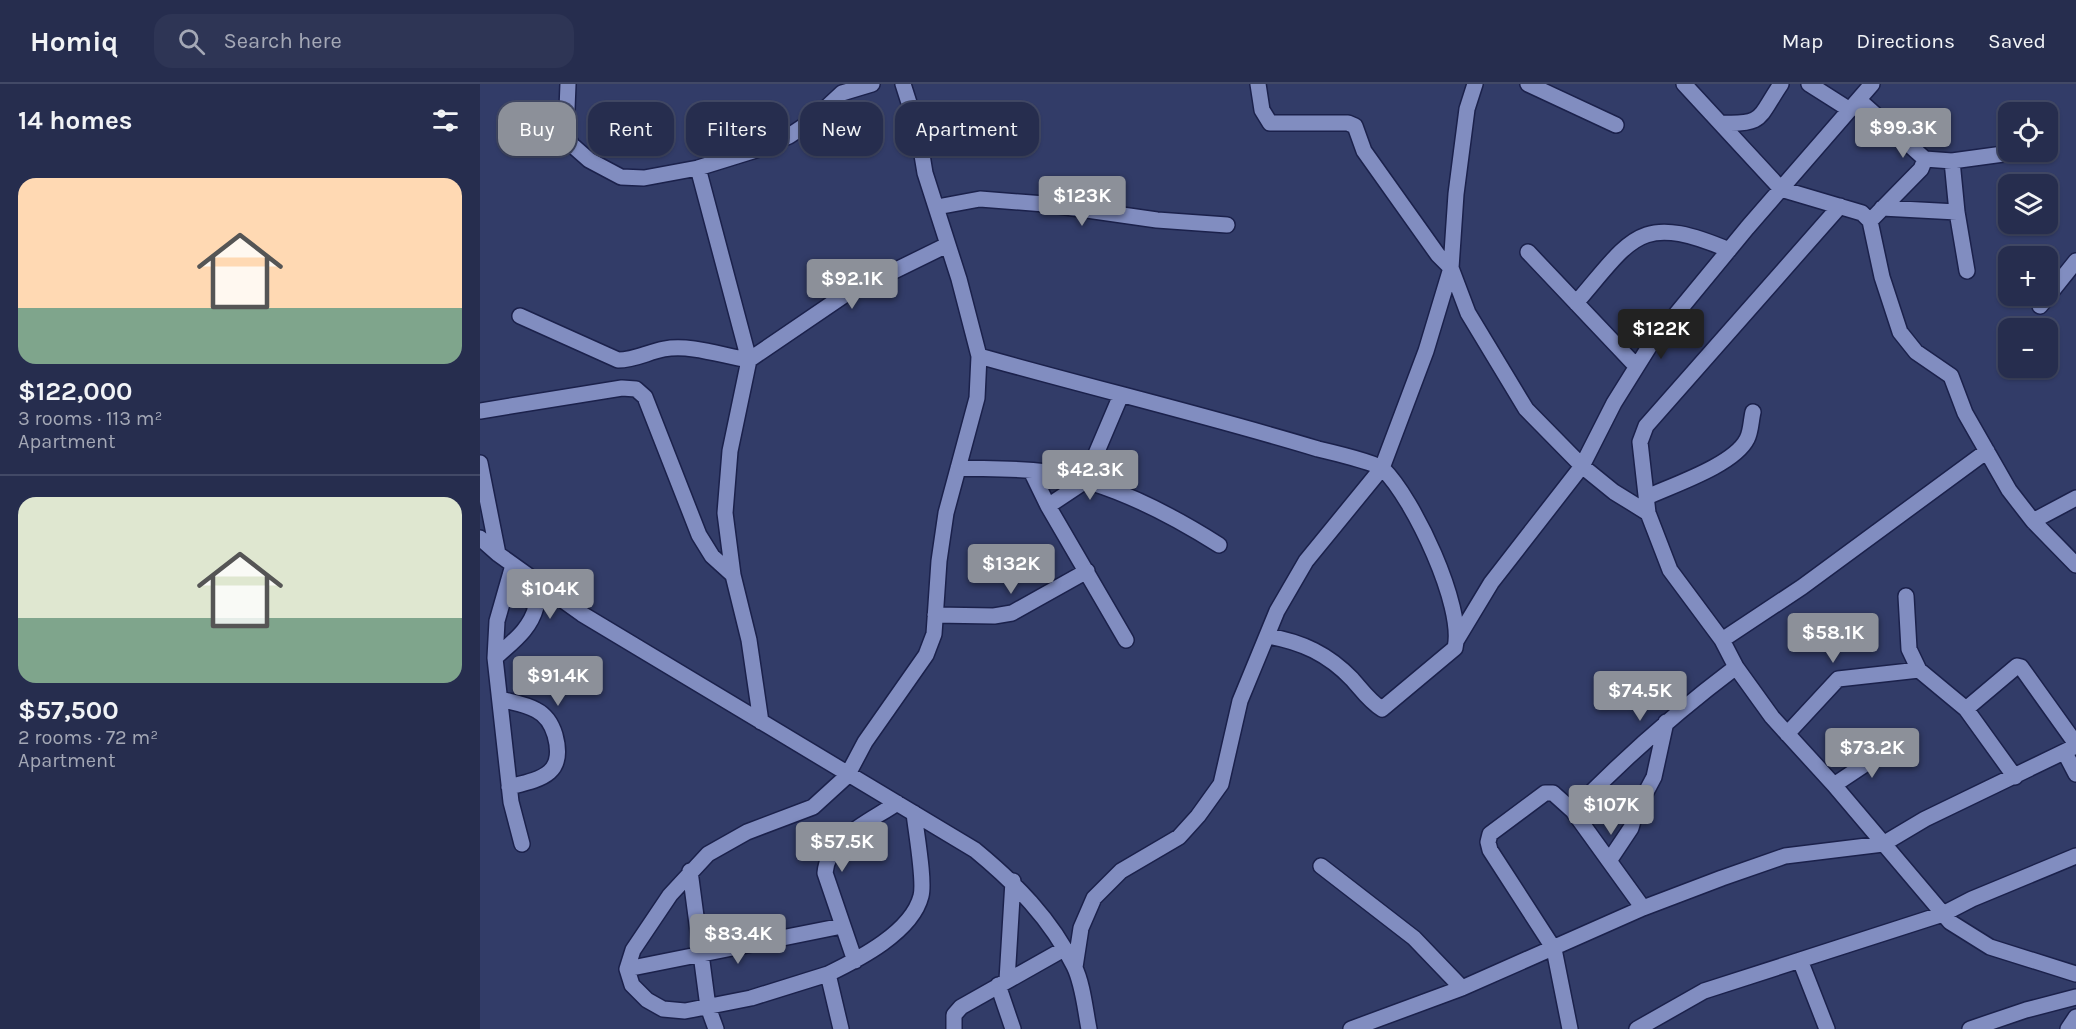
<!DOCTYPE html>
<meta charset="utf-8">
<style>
body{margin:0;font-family:Karla,sans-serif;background:#2e3555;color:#f1f3f6;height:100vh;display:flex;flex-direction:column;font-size:22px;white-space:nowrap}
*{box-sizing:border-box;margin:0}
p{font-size:20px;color:#a4a8b6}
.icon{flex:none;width:33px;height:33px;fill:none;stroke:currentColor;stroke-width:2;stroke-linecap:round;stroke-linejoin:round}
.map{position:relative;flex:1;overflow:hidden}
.drawer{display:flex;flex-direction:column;background:#262d4e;width:480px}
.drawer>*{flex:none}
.hud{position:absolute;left:18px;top:18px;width:570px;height:54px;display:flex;gap:12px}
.controls{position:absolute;left:1518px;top:18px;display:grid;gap:12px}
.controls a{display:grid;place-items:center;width:60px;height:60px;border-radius:12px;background:#262d4e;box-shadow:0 2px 4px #0004,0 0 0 2px #424966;font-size:30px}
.price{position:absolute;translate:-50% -51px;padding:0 14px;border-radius:6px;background:#8c9099;color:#fff;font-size:20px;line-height:39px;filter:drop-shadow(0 2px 3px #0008)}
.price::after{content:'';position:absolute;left:50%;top:36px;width:18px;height:14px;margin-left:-9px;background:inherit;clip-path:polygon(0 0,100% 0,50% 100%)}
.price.active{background:#222;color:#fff}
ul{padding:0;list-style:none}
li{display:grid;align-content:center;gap:12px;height:318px;padding:0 18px}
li+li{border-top:2px solid #424966}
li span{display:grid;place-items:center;height:186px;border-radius:18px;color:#555}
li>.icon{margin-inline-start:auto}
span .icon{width:108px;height:108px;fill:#fffc;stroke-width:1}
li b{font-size:26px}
h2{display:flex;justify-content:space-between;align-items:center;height:72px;padding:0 18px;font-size:26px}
.tag{padding:0 21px;border-radius:18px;background:#262d4e;box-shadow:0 2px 4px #0004,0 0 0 2px #424966;font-size:21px;line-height:54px}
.tag.active{background:#8c9099;color:#fff}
header{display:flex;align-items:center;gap:36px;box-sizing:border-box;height:84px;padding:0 30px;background:#262d4e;border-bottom:2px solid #424966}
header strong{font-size:28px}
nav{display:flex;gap:33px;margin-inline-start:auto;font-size:21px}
.search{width:420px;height:54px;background:#2e3555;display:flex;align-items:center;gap:15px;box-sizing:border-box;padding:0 21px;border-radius:18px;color:#a4a8b6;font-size:22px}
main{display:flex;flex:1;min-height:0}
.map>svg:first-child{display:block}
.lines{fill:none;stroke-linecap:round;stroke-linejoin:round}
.minor-casing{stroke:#1b214b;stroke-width:18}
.minor{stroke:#818dc0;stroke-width:15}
</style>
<header>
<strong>Homiq</strong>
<div class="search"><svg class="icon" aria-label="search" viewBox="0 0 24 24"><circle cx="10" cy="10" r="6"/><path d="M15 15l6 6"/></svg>Search here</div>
<nav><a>Map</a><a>Directions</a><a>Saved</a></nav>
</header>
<main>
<section class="drawer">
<h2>14 homes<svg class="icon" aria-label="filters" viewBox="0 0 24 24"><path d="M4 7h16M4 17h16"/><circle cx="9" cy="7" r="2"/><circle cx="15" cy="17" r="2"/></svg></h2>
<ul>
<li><span style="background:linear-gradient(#ffd9b3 70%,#7fa58c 0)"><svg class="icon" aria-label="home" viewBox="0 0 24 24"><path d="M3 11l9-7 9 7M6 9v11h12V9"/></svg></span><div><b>$122,000</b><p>3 rooms · 113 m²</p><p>Apartment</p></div></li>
<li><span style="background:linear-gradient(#dfe7d0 65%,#7fa58c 0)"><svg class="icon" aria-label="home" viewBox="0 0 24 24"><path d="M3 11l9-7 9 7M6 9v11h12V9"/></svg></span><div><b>$57,500</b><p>2 rooms · 72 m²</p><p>Apartment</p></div></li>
</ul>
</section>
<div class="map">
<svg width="1596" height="945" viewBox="0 0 1596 945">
<rect width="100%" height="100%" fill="#323c68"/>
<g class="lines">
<g class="minor-casing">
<path id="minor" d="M88 0 86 50 92 61 109 76 141 93 164 94 218 84 276 66 309 52 333 36 362 9 392 0
M778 0 782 26 790 39H868L875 42 884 67 958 171 971 184 988 229 1046 325 1102 382 1134 408 1168 429 1190 486 1242 556 1256 583 1292 633 1354 701 1470 838 1510 863 1596 890
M1048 0 1136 41
M1204 0 1301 105 1382 129 1390 137 1402 193 1420 248 1436 268 1471 292 1485 329 1529 406 1553 437 1596 481
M1329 0 1370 26
M1379 16 1445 75 1441 85 1390 137
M1241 39C1284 41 1278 34 1301 0
M1445 75 1472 77 1538 68
M1472 77 1477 128 1487 187
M218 84 269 276 250 367 245 429 253 491 269 556 281 638
M457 123 500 115 565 120 677 136 747 141
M1402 124 1477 128
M1048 168 1156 282
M1096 219C1153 153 1159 128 1249 166
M1560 222 1596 177
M40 232 138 276C155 276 168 268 184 265 211 260 243 272 269 276L363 212 467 161
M499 272C612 304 726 331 838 365 851 368 896 379 903 385 933 414 985 523 975 564L902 625C890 618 881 605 872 595 848 570 822 558 788 552
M0 327 142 304 156 305 165 313 219 451 232 472 253 491
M0 379 18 470
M478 384C507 385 537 384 566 388 627 397 687 428 739 461
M551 387 568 422 646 556
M1167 413C1193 401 1254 381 1267 355 1271 348 1271 336 1273 328
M568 422 604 398 641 311
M1168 429 1160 358 1166 342 1360 122
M1553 437 1596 414
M0 454 18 470 102 530 495 766C535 799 571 835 594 882 603 900 605 925 609 945
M33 481 17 537 15 574 31 718 42 760
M1426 512 1429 565 1439 586 1486 625 1535 693
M455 531 514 532 532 529 607 487
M1242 556 1322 503 1507 367
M976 557 1011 499 1102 382 1134 319 1169 263 1267 144 1392 0
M15 574C32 558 50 546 56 523L30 492
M20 615C31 618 46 620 56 626 66 631 72 641 75 651 86 691 61 695 29 703
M1486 625 1537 582 1541 583 1596 660
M1307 650 1358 595 1439 586
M1585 669 1596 690
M1354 701 1411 663
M1093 727C1145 673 1195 629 1256 583
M1129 777 1151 744 1156 727 1174 693 1186 638
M841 782 934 854 982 904
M210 787 228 923 236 945
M1320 876 1347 945
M375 877 345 789C348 754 391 737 417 719
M595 883 601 844 614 814 641 787 699 753 718 732 741 700 760 617 797 527 826 477 902 384 946 267 971 184 976 110 987 25 995 0
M147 885 362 842
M348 890 271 914 205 927 183 925 167 916 152 901 147 885 153 866 190 811 228 770 267 748 333 723 367 692 385 658 446 571 454 550 459 477 466 429 497 314 499 272 479 195 445 89 438 47 423 0
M527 896 533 797
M518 901 533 945
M361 945 348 890C379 875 432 848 441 812 445 797 436 748 434 729
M474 945V931L481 923 584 865
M871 945 982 904 1163 824 1242 794 1305 772 1403 760 1445 735 1596 662
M1090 945 1074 865 1010 766 1008 758 1010 750 1065 709H1073L1093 727 1163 824
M1157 945 1224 907 1463 830 1492 815 1596 772
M1490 945 1546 926 1596 913
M1588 945 1596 933"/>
</g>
<use href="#minor" class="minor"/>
</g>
</svg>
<div class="controls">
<a><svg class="icon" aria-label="locate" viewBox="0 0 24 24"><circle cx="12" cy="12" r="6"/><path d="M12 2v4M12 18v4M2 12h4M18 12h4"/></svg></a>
<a><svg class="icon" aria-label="layers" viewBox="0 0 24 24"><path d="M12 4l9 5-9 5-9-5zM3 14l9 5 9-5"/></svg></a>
<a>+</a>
<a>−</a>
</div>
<b class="price" style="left:1423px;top:75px">$99.3K</b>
<b class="price" style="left:602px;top:143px">$123K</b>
<b class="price" style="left:372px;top:226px">$92.1K</b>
<b class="price active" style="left:1181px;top:276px">$122K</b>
<b class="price" style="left:610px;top:417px">$42.3K</b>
<b class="price" style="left:531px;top:511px">$132K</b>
<b class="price" style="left:70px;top:536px">$104K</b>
<b class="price" style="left:1353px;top:580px">$58.1K</b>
<b class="price" style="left:78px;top:623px">$91.4K</b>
<b class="price" style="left:1160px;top:638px">$74.5K</b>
<b class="price" style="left:1392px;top:695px">$73.2K</b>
<b class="price" style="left:1131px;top:752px">$107K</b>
<b class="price" style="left:362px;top:789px">$57.5K</b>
<b class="price" style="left:258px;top:881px">$83.4K</b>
<div class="hud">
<a class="tag active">Buy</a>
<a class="tag">Rent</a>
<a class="tag">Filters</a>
<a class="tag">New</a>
<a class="tag">Apartment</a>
</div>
</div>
</main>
